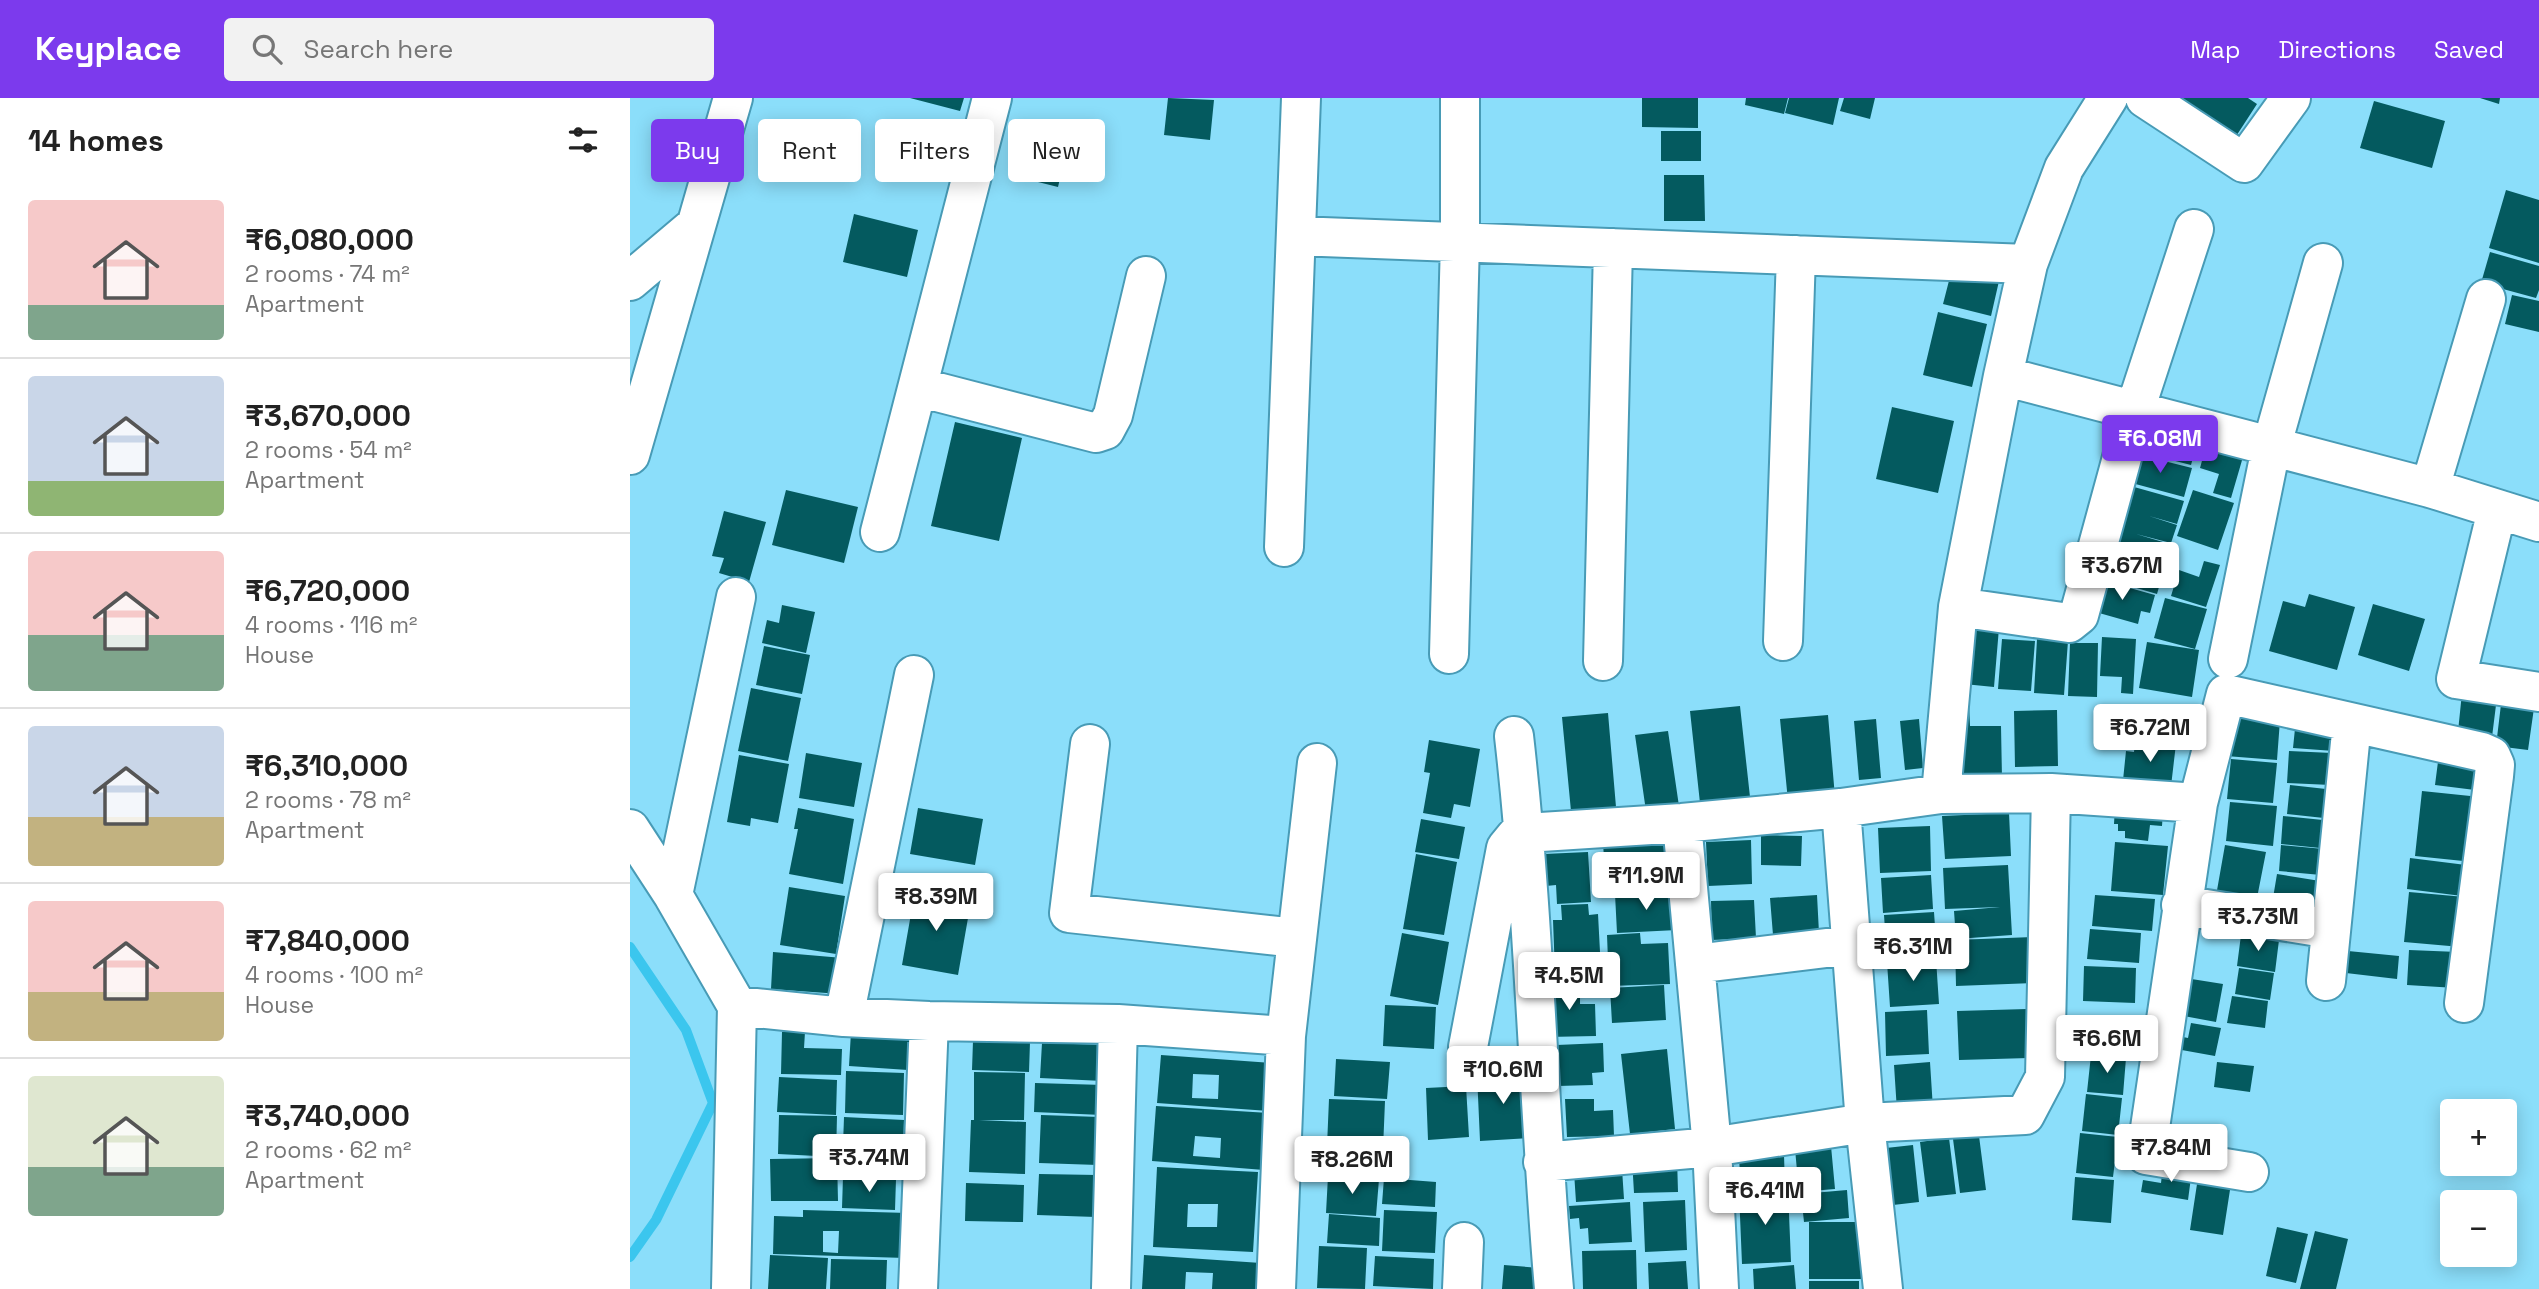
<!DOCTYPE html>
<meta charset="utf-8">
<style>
body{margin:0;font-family:"Space Grotesk",sans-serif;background:#f2f2f2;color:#222;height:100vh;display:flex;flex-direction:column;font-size:26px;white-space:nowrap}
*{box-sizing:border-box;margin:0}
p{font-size:23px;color:#767676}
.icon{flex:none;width:38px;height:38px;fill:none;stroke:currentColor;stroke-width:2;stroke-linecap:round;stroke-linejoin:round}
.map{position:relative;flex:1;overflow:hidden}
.drawer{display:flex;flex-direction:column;background:#fff;width:630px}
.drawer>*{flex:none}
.guide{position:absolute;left:21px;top:21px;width:665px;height:63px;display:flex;gap:14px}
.controls{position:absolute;left:1810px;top:1001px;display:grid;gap:14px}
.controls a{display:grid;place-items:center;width:77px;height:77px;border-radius:7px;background:#fff;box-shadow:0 4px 18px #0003;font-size:35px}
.price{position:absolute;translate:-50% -60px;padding:0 16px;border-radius:7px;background:#fff;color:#222;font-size:23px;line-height:46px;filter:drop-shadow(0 2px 4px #0008)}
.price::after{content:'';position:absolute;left:50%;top:42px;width:21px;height:16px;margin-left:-10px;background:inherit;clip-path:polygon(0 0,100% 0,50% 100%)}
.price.selected{background:#7c3aed;color:#fff}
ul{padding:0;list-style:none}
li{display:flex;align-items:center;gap:21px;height:175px;padding:0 28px}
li+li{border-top:2px solid #e0e0e0}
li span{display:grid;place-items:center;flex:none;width:196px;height:140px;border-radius:7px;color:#555}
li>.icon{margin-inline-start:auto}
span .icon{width:84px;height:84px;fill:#fffc;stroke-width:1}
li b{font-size:30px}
h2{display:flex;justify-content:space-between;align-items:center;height:84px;padding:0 28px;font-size:30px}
.chip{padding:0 24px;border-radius:7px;background:#fff;box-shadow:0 4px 18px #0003;font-size:24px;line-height:63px}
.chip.selected{background:#7c3aed;color:#fff}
header{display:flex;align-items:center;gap:42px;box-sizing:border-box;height:98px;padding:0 35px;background:#7c3aed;color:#fff}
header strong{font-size:33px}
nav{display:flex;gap:38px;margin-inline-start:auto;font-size:24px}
.search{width:490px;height:63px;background:#f2f2f2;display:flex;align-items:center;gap:18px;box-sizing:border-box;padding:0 24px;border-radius:7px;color:#767676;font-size:26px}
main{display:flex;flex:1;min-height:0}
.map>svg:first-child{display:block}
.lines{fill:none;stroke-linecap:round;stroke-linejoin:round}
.stream{stroke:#3bc6ee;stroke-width:10}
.building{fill:#045a5f;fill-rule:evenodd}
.minor-casing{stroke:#489bb6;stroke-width:42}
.minor{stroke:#fff;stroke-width:38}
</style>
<header>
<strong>Keyplace</strong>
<div class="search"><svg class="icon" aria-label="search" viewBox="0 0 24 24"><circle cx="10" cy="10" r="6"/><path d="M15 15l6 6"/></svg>Search here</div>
<nav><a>Map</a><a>Directions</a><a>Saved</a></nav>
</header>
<main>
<section class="drawer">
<h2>14 homes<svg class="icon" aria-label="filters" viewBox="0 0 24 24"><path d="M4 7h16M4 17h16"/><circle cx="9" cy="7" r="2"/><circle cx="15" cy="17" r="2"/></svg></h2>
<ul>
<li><span style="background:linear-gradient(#f6c9c9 75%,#7fa58c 0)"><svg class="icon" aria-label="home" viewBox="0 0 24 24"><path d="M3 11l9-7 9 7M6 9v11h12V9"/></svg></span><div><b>₹6,080,000</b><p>2 rooms · 74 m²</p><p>Apartment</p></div></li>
<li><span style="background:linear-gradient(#c9d6e8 75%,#8fb573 0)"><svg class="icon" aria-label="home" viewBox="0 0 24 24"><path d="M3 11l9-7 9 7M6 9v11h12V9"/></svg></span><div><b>₹3,670,000</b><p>2 rooms · 54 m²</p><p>Apartment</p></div></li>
<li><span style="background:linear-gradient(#f6c9c9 60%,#7fa58c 0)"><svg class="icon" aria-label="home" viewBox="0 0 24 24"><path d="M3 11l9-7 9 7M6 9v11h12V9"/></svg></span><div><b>₹6,720,000</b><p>4 rooms · 116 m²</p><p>House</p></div></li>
<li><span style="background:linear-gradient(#c9d6e8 65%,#c2b280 0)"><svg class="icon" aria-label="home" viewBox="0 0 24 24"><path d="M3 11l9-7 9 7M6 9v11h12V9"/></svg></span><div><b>₹6,310,000</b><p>2 rooms · 78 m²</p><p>Apartment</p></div></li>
<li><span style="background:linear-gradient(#f6c9c9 65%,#c2b280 0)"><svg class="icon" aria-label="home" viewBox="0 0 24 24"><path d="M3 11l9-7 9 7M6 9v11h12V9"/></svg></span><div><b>₹7,840,000</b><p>4 rooms · 100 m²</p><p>House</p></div></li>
<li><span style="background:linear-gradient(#dfe7d0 65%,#7fa58c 0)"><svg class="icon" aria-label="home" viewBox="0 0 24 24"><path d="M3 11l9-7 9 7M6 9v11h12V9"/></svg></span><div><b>₹3,740,000</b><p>2 rooms · 62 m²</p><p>Apartment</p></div></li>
</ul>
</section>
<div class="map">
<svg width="1909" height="1191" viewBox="0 0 1909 1191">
<rect width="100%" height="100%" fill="#8bdefa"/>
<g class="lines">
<path class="stream" d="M0 849 56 932 83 1005 26 1122 0 1159"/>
</g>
<path class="building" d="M280 0H334L330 13Z
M538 0 584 2 580 42 534 37Z
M1012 0H1068V30L1012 29Z
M1116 0H1158L1154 16 1115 7Z
M1159 0H1209L1203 27 1155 15Z
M1214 0H1245L1240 21 1210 13Z
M1529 0H1618L1627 6 1601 46Z
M1850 0H1870L1869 6Z
M1744 3 1815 23 1802 70 1730 50Z
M400 28 440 38 428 89 388 79Z
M1031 33H1071V63H1031Z
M1034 77H1074L1075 123H1034Z
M1876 92 1909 102V165L1859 150Z
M224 116 288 132 277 179 213 164Z
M1860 154 1909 168V192L1906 200 1851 185Z
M1322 171 1369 183 1361 218 1313 206Z
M1882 197 1909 203V234L1875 226Z
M1308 214 1357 226 1342 289 1293 277Z
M1262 309 1324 323 1308 395 1246 381Z
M325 324 392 340 369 443 301 428Z
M1514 324 1569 338 1561 367 1506 353Z
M1578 341 1615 352 1601 400 1583 395 1589 376 1570 370Z
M1506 356 1562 370 1554 399 1498 384Z
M1497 387 1554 403 1547 426 1519 418 1547 427 1541 445 1506 436 1543 447 1537 468 1481 451Z
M156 392 228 409 214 465 142 447Z
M1563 392 1604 405 1588 452 1547 438Z
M94 413 136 424 119 484 89 475 94 460 82 458Z
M1480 452 1535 468 1527 496 1472 480Z
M1574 463 1590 467 1576 509 1541 498 1549 472 1569 479Z
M1471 482 1525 497 1520 515 1511 513 1508 526 1462 513Z
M1679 496 1725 509 1707 572 1639 553 1653 503 1675 509Z
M1535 500 1577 511 1565 551 1524 540Z
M1743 506 1795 521 1779 573 1728 557Z
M152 507 185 514 176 555 132 545 137 522 149 525Z
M1339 527 1369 530 1364 589 1334 586Z
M1472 539 1506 541 1503 596 1491 595 1492 579 1470 578Z
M1372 541 1405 543 1401 593 1368 591Z
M1407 541 1438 543 1434 597 1404 595Z
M1517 544 1569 552 1562 599 1509 590Z
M1440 545H1468L1467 599 1438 598Z
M134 548 180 557 172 596 126 587Z
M121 590 171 600 158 663 108 653Z
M1832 595 1867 599 1861 647 1827 643Z
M1872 598 1905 603 1898 652 1866 648Z
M1327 607H1339L1340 628H1371L1372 680 1329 681Z
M1110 608 1120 699 1070 705 1060 613Z
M1427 612 1428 668 1385 669 1384 613Z
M978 615 986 709 941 713 932 619Z
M1198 617 1205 699 1158 703 1150 621Z
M1599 618 1650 622 1647 662 1596 658Z
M1246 621 1251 680 1229 682 1224 623Z
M1289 621 1293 670 1275 672 1270 623Z
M1666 621 1706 624 1704 653 1663 650Z
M1506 632 1547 637 1540 697 1492 692 1496 653 1504 654Z
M1038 633 1050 715 1017 720 1005 637Z
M799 642 850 651 840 709 824 706 821 720 793 715 800 675 794 674Z
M1659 653 1702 655 1701 687 1657 685Z
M176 655 232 665 224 709 169 700Z
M1809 656 1857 662 1853 693 1805 687Z
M109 657 159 666 148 725 121 720 120 728 97 724Z
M1601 661 1647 665 1643 705 1597 701Z
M1660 687 1696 691 1694 720 1657 716Z
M1792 693 1850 699 1843 764 1785 758Z
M1600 704 1647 708 1643 748 1596 743Z
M1485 708 1533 713 1532 728 1520 727 1518 743 1495 740V733H1488V726H1484Z
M168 710 224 721 213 786 159 776 168 731H164Z
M288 710 353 721 345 767 280 756Z
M1379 715 1381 758 1315 761 1312 718Z
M1653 718 1693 722 1690 750 1651 746Z
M791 721 835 729 829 761 785 754Z
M1300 728 1301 773 1250 775 1248 730Z
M1131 737 1172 738 1171 768 1131 767Z
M1121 742 1122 786 1078 788 1076 744Z
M1038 743 1040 788 977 792 973 747Z
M1485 744 1538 748 1533 797 1481 793Z
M1595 747 1636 754 1626 805 1586 798Z
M1651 747 1694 751 1691 777 1649 773Z
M958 754 961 804 927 806 926 787 916 788 914 756Z
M786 756 827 764 814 837 773 831Z
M1780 760 1844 768 1840 799 1777 791Z
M1378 767 1382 837 1326 841 1324 813 1370 809 1315 811 1313 770Z
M1647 776 1690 783 1683 826 1640 818Z
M1301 777 1303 811 1253 815 1251 780Z
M159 789 215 798 206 856 150 847Z
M285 793 341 803 328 877 272 867Z
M1046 794 1047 832 987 835 985 796Z
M1779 794 1835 799 1831 849 1774 844Z
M1187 797 1189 835 1143 837 1140 800Z
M1465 797 1525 801 1522 833 1462 828Z
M1124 802 1126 840 1082 842 1081 803Z
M958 806 959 817 968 816 971 873 925 875 923 822H932L931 807Z
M1304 814 1307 858 1257 861 1254 817Z
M1460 831 1511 835 1509 865 1457 861Z
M772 835 819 844 808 907 760 898Z
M1010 835 1011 846 1038 845 1040 886 979 888 977 837Z
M1611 837 1649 842 1645 874 1607 868Z
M1403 839 1405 885 1326 888 1325 842Z
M1779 852 1828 854 1826 890 1777 887Z
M1718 853 1769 858 1767 881 1716 875Z
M143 854 213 860 210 896 141 891Z
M1306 861 1309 906 1260 909 1257 864Z
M1454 868 1506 870 1505 905 1453 903Z
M1609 870 1644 875 1640 902 1605 896Z
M1549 879 1593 886 1586 924 1543 916Z
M950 884V906H965L966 938 917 939 916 885Z
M1034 887 1036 922 982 925 980 890Z
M1602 898 1638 903 1635 930 1597 925Z
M755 907 806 909 804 951 753 948Z
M1397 911 1399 960 1329 962 1327 913Z
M1297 912 1299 956 1256 958 1255 914Z
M1561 925 1591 930 1585 958 1535 949 1538 936 1558 940Z
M152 934H175L174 950 212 951 211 977 151 976Z
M221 934 280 938 278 972 219 968Z
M343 943 400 944 399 974 342 972Z
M412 945 475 947 473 983 410 980Z
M973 945 974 974 962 975 963 987 928 988 927 947Z
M1037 951 1045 1031 1000 1036 991 956Z
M531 957 643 965 639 1013 527 1005ZM563 976 589 977 588 1001 562 1000Z
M1461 957 1496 960 1493 997 1457 994Z
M706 961 760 964 757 1001 704 998Z
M1300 964 1303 1011 1267 1013 1264 967Z
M1587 964 1624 968 1620 994 1584 989Z
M216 973 274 975 273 1017 215 1015Z
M344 974 395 975 394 1022H349L396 1024 395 1076 339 1074 341 1022H344Z
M896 974 899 1040 850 1043 847 976Z
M149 979 207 982 206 1017 147 1014Z
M405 985 474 987 472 1017 404 1014Z
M836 988 839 1039 798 1042 796 990Z
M1456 996 1492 1000 1488 1037 1452 1033Z
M699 1001 755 1003 753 1051H758L757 1079 698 1077 699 1049H708L697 1048Z
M935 1001H964V1013L983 1012 984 1038 937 1039Z
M526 1008 639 1015 634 1072 522 1063ZM565 1038 591 1040 590 1060 563 1058Z
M149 1017 207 1018 206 1059 148 1056Z
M411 1017 470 1019 468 1067 409 1065Z
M214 1019 274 1022 273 1055 257 1054V1060L245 1059 244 1078 212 1076Z
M1450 1035 1488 1039 1483 1079 1446 1075Z
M1349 1038 1356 1092 1330 1095 1323 1041Z
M1319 1040 1326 1096 1297 1099 1290 1044Z
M1283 1047 1289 1104 1263 1107 1256 1050Z
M1201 1048 1205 1091 1169 1094 1165 1051Z
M1154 1057 1155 1089 1111 1091 1109 1060Z
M207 1060 208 1103H141L140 1061Z
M1047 1060 1048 1094 1004 1095 1002 1061Z
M1533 1067 1562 1072 1558 1102 1511 1094 1513 1082 1531 1085Z
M527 1069 628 1074 623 1154 523 1149ZM558 1106H588L587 1129H557Z
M992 1071 994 1101 946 1104 944 1074Z
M1569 1073 1602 1079 1593 1137 1560 1132Z
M409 1076 467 1077 466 1119 407 1117Z
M698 1078 749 1081 746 1118 696 1115Z
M213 1079 266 1081 265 1112 212 1110Z
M1445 1079 1484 1082 1481 1125 1442 1122Z
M754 1080 806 1084 805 1109 752 1106Z
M336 1085 394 1087 393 1124 335 1123Z
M1158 1092 1161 1164 1112 1166 1109 1094Z
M1217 1092 1219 1120 1174 1124 1171 1096Z
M1055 1102 1057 1152 1015 1154 1013 1104Z
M1000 1104 1002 1144 959 1146 958 1130 950 1131 949 1120 940 1121 939 1108Z
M173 1112 278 1115 276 1160 143 1156 144 1118 173 1119ZM193 1133H209L208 1155 193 1154Z
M754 1112 807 1114 805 1155 752 1153Z
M699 1116 750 1120 749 1148 697 1145Z
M1179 1124H1232V1181H1179Z
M1647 1129 1678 1136 1666 1185 1636 1178Z
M1685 1133 1718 1141 1706 1191H1670Z
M689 1148 737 1150 735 1191 687 1190Z
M1006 1152 1007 1191H953L952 1153Z
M140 1157 198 1160 196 1191H138Z
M514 1157 631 1165 629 1191H582L583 1175 556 1174 555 1191H512Z
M745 1158 804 1161 803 1191 743 1188Z
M201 1161 257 1162 256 1191H200Z
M1056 1163 1058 1191H1019L1018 1165Z
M874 1167 910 1170 909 1191H872Z
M1164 1167 1166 1191H1124L1123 1171Z
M1179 1183H1229V1191H1179Z"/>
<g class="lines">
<g class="minor-casing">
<path id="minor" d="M1515 0 1614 65 1661 0
M666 138 1398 166
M0 183 65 128
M1373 278 1800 390 1909 424
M288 289 466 335 475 332 483 317 516 178
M0 357 103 0
M1800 390 1856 201
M1867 412 1826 581 1909 594
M250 434 362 0
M654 449 671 0
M1328 509 1439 525 1449 517 1505 312 1564 131
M1153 543 1166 157
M819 556 830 143V0
M1598 561 1641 350 1693 165
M973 563 983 150
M884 638C905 822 908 1007 924 1191
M460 646 439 815 666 840
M1311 696 1328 509 1373 278 1398 166 1434 70 1478 0
M1211 710 1235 1025 1253 1191
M1052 725 1082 1049 1089 1191
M0 731 43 797 107 908 101 1191
M43 797 106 499
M1551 807 1701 831
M1065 866 1221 847
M1696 883 1722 625
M107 908 214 919 299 923 488 926 656 938
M214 919 284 577
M838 949 876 750 885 739 895 735 1052 725 1211 710 1311 696 1421 695 1568 705
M913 1064 1082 1049 1235 1025 1395 1017 1415 979 1421 695
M1619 1074 1516 1057 1568 705 1596 596 1852 654 1861 658 1865 667 1864 678 1834 905
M288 1191 299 923
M481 1191 488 926
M646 1191 656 938 687 665
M832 1191 834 1144"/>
</g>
<use href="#minor" class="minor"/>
</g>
</svg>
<div class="controls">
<a>+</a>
<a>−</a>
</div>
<b class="price selected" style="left:1530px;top:377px">₹6.08M</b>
<b class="price" style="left:1492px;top:504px">₹3.67M</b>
<b class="price" style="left:1520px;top:666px">₹6.72M</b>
<b class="price" style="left:1016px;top:814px">₹11.9M</b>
<b class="price" style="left:306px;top:835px">₹8.39M</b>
<b class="price" style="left:1628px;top:855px">₹3.73M</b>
<b class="price" style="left:1283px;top:885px">₹6.31M</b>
<b class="price" style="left:939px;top:914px">₹4.5M</b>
<b class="price" style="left:1477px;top:977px">₹6.6M</b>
<b class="price" style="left:873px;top:1008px">₹10.6M</b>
<b class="price" style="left:1541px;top:1086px">₹7.84M</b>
<b class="price" style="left:239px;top:1096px">₹3.74M</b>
<b class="price" style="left:722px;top:1098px">₹8.26M</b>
<b class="price" style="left:1135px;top:1129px">₹6.41M</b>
<div class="guide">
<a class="chip selected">Buy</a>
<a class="chip">Rent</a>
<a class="chip">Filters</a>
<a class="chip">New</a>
</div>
</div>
</main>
